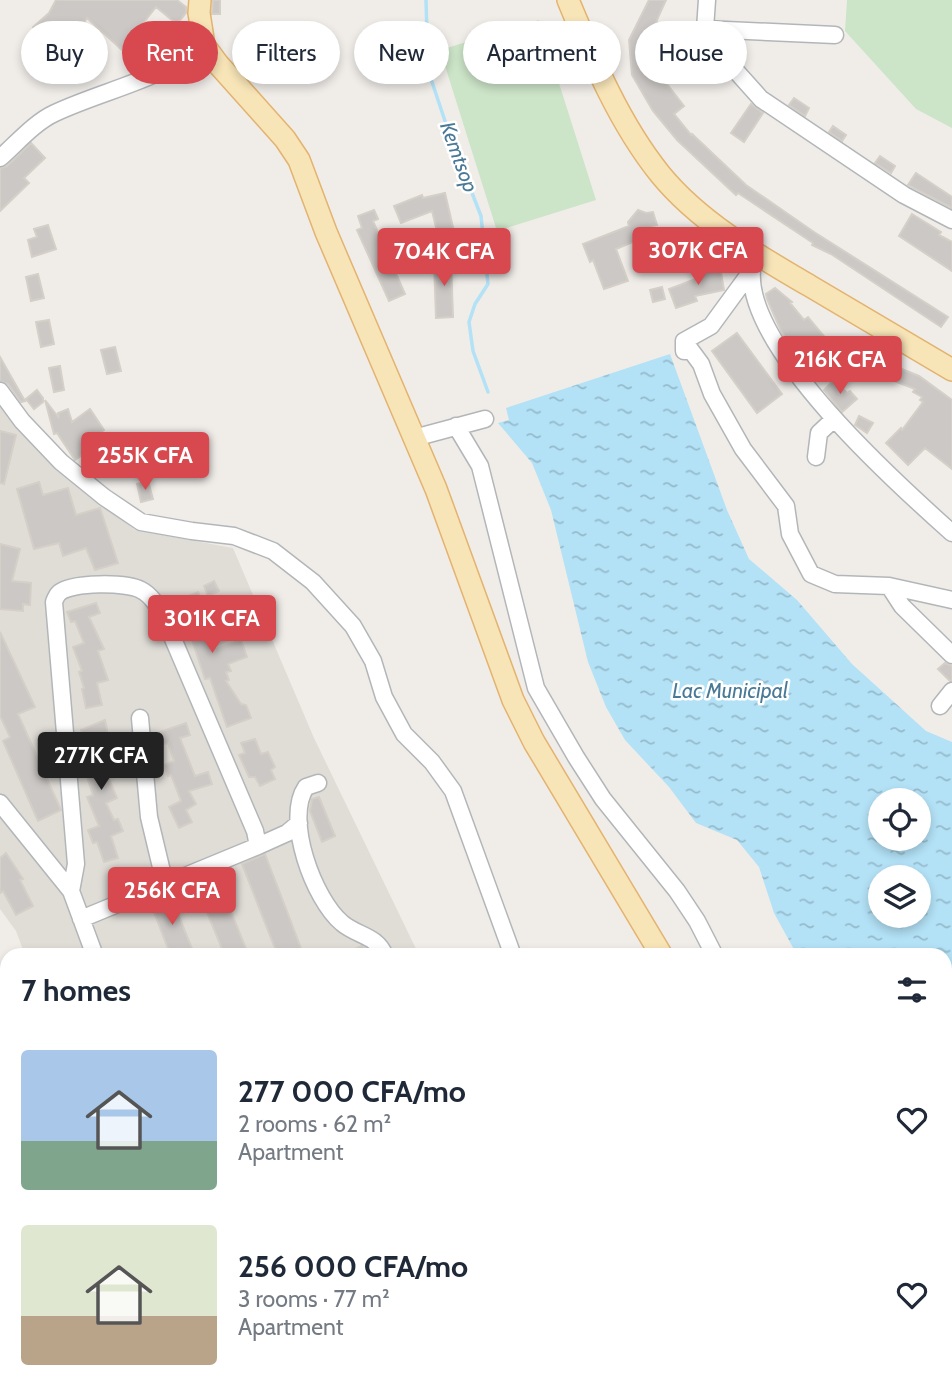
<!DOCTYPE html>
<meta charset="utf-8">
<style>
body{margin:0;font-family:Cabin,sans-serif;background:#f6f6f7;color:#1f2937;height:100vh;display:flex;flex-direction:column;font-size:26px;white-space:nowrap}
*{box-sizing:border-box;margin:0}
p{font-size:23px;color:#747a83}
.icon{flex:none;width:38px;height:38px;fill:none;stroke:currentColor;stroke-width:2;stroke-linecap:round;stroke-linejoin:round}
.map{position:relative;flex:1;overflow:hidden}
.side{position:absolute;left:0px;top:948px;width:952px;height:450px;display:flex;flex-direction:column;background:#fff;border-radius:21px 21px 0 0;box-shadow:0 4px 10px #0003}
.side>*{flex:none}
.top-card{position:absolute;left:21px;top:21px;width:910px;height:63px;display:flex;gap:14px}
.controls{position:absolute;left:868px;top:788px;display:grid;gap:14px}
.controls a{display:grid;place-items:center;width:63px;height:63px;border-radius:50%;background:#fff;box-shadow:0 4px 10px #0003;font-size:35px}
.price{position:absolute;translate:-50% -60px;padding:0 16px;border-radius:7px;background:#d7484f;color:#fff;font-size:23px;line-height:46px;filter:drop-shadow(0 2px 4px #0008)}
.price::after{content:'';position:absolute;left:50%;top:42px;width:21px;height:16px;margin-left:-10px;background:inherit;clip-path:polygon(0 0,100% 0,50% 100%)}
.price.on{background:#222;color:#fff}
ul{padding:0;list-style:none}
li{display:flex;align-items:center;gap:21px;height:175px;padding:0 21px}
li span{display:grid;place-items:center;flex:none;width:196px;height:140px;border-radius:7px;color:#555}
li>.icon{margin-inline-start:auto}
span .icon{width:84px;height:84px;fill:#fffc;stroke-width:1}
li b{font-size:30px}
h2{display:flex;justify-content:space-between;align-items:center;height:84px;padding:0 21px;font-size:30px}
.pill{padding:0 24px;border-radius:32px;background:#fff;box-shadow:0 4px 10px #0003;font-size:24px;line-height:63px}
.pill.on{background:#d7484f;color:#fff}
.map>svg:first-child{display:block}
.education{fill:#e0ddd7}
.wetland{fill:url(#wetland-marsh)}
.park{fill:#cce4c8}
.water{fill:url(#water-ripples);fill-rule:evenodd}
.lines{fill:none;stroke-linecap:round;stroke-linejoin:round}
.stream{stroke:#b3e1f6;stroke-width:3.5}
.building{fill:#ccc8c5;stroke:#d4cfc7;stroke-width:2}
.minor-casing{stroke:#b3b6b9;stroke-width:19}
.major-casing{stroke:#e3b36f;stroke-width:24}
.minor{stroke:#fff;stroke-width:16}
.major{stroke:#f7e4b7;stroke-width:21}
.labels{text-anchor:middle;stroke-width:5;stroke-linejoin:round;paint-order:stroke}
.water-label{font-size:21px;font-style:italic;fill:#497997;stroke:#fff}
</style>
<div class="map">
<svg width="952" height="1398" viewBox="0 0 952 1398">
<defs>
<pattern id="wetland-marsh" width="20" height="14" patternUnits="userSpaceOnUse" patternTransform="scale(1.75)"><rect width="20" height="14" fill="#cce4c8"/><path d="M1 5h8M5 5V1M11 12h8M15 12V8" fill="none" stroke="#a9bca6"/></pattern>
<pattern id="water-ripples" width="26" height="14" patternUnits="userSpaceOnUse" patternTransform="scale(1.75)"><rect width="26" height="14" fill="#b3e1f6"/><path d="M2 4q2-2 4 0t4 0M15 11q2-2 4 0t4 0" fill="none" stroke="#95bacb"/></pattern>
</defs>
<rect width="100%" height="100%" fill="#f0ede9"/>
<path class="education" d="M0 400 59 469 135 530 233 548 314 738 419 955H25L16 931 0 909Z
M7 1215V1391H636L639 1398H0V1218Z"/>
<path class="wetland" d="M86 1391H217L219 1398H86Z"/>
<path class="park" d="M847 0H952V128L916 109 845 31Z
M539 20 596 200 497 231 440 50Z
M465 1391H625L628 1398H468Z"/>
<path class="water" d="M670 354 727 510 749 559 797 600 852 664 926 731 952 742V1170L945 1158V956L797 955 774 913 759 867 737 840 696 823 669 787 625 740 606 707 588 662 551 510 532 463 498 423 509 420 506 408ZM880 800H919V838H880ZM880 877H919V915H880Z"/>
<g class="lines">
<path class="stream" d="M426 0 428 70 451 139 481 216 488 284 475 304 469 322 473 351 488 392"/>
</g>
<path class="building" d="M56 0H177L186 7V13L177 24 156 7 122 50 87 18 61 58 43 46 45 42 33 27 49 13Z
M213 0H220V14H212Z
M649 0H666L656 22 670 28 661 48 662 68 671 82 667 84 684 106 674 114 691 135 692 134 746 185 814 232 948 317 941 327 831 254 812 245 813 243 738 193 736 195 677 140 653 111 632 75 629 40Z
M794 98 809 108 805 116 789 105Z
M751 104 763 113 744 142 731 133Z
M833 126 846 135 842 141 829 132Z
M31 143 45 158 24 178 29 183 0 211V168L7 166Z
M880 156 895 166 891 173 875 163Z
M916 173 952 197V208L908 185Z
M445 193 459 253 443 256 432 211 401 223 394 206 422 195 423 198Z
M374 210 378 219 373 221 405 294 389 301 357 230 362 228 358 216Z
M638 210 646 213 653 212 657 225 652 226 662 259 644 264 635 241 616 249 628 281 604 289 593 260 590 262 583 244 629 226 628 222Z
M912 214 941 232 939 235 952 242V271L899 236Z
M48 225 56 249 32 257 28 240 37 237 34 229Z
M451 259 453 317 436 318 434 260Z
M720 267 724 290 695 296 697 301 676 308 669 289 701 277 700 271Z
M38 274 44 298 31 301 26 277Z
M662 287 665 299 653 302 650 290Z
M775 288 792 302 790 303 804 320 808 317 848 365 830 380 811 358 804 364 781 331 767 299 766 294Z
M49 320 54 344 41 347 36 322Z
M737 333 782 394 757 413 712 351Z
M115 347 121 371 107 374 101 350Z
M0 357 25 401 21 402 8 384 0 381Z
M60 366 64 390 54 392 49 368Z
M899 368 919 376 952 400V469L925 448 908 465 886 443 901 428 902 430 923 402 920 400 922 397 913 392 915 389 894 381Z
M834 380 847 393 850 391 857 399 842 412 824 390Z
M37 390 43 398V402L34 409 26 399Z
M45 400 59 418 58 413 68 409 72 422 90 409 104 430 85 443 89 450 75 460 57 433 54 434Z
M859 416 873 423 867 433 855 425Z
M0 431 16 435 4 484 0 483Z
M144 440 147 452 137 455 133 442Z
M148 481 153 499 141 502 137 484Z
M39 482 43 495 68 488 76 515 100 508 118 563 95 570 86 548 63 556 59 543 34 549 17 489Z
M0 544 20 549 12 581 31 583 30 605 23 604V611L0 609Z
M214 581 219 591 208 596 204 586Z
M198 592 212 624 207 627 214 650 241 640 247 657 228 664 231 671 226 672 229 680 226 681 241 704 246 705 251 718 227 727 210 678 205 679 190 634 183 636 169 604Z
M96 603 100 613 89 617 104 649 98 651 108 680 97 683 102 705 86 708 82 689 84 688 79 672 82 671 73 647 84 643 75 621 71 622 67 612Z
M0 632 35 707 18 714 61 810 38 821 3 741 10 737 0 716Z
M945 663 952 666V681H950L938 669Z
M105 720 108 735 101 738 107 757 110 756 114 766 105 770 117 798 106 803 114 820 118 819 123 831 111 836 118 858 104 862 97 842 93 843 88 830 99 826 87 797 93 795 83 765 95 761 81 730Z
M186 723 190 735 180 738 195 776 208 772 212 784 189 791 196 804 186 810 192 822 179 828 169 807 181 801 171 775 168 776 164 765 174 761 168 743 163 744 160 732Z
M255 739 261 754 268 752 275 767 271 770 275 779 260 786 255 777H249L239 755 245 753 241 743Z
M319 797 335 836 322 842 310 811 312 799Z
M6 853 23 879 20 880 33 906 16 915 3 891 0 893V858Z
M265 854 304 956H278L242 864Z
M216 875 249 956H225L195 883Z
M170 894 195 956H171L150 902Z
M362 946 373 956H340V955Z"/>
<g class="lines">
<g class="minor-casing">
<path id="minor" d="M707 0 705 29 710 42 761 99 904 195 952 220
M705 29 835 35
M0 158C17 143 35 122 55 113 104 90 161 80 204 45
M752 270C745 348 897 484 952 533
M684 341 701 364 712 394 743 449 786 506 790 534 811 574 835 584 889 586 902 606 952 655
M684 351V341L711 326 752 270
M0 391 22 421 61 462 104 497 141 522 192 531 234 536 273 551 313 582 353 626 373 661 384 697 404 734 432 762 453 791 513 956
M456 426 480 466 536 688 576 757 603 799 677 891 697 921 715 956
M414 438 485 419
M816 457 819 433 834 419
M889 586 952 600
M940 706 952 691
M140 718 149 817 165 884
M318 783 306 787C284 819 314 900 342 923 357 936 377 935 385 956
M0 803 71 891 95 956
M71 891 76 864 54 602C54 601 58 593 59 593 71 582 127 582 141 590 153 596 159 609 165 620L255 831 258 846
M81 919 258 846 287 833 299 823
M0 1381 7 1382
M264 1391 266 1398
M747 1391 750 1398
M29 1398 33 1391"/>
</g>
<g class="major-casing">
<path id="major" d="M200 0 199 13 204 45 218 64 285 139 299 160 326 232 436 489 513 700 534 742 662 956
M568 0C593 60 619 123 660 174 699 222 757 255 810 286 857 314 904 342 952 370
M891 1391 894 1398"/>
</g>
<use href="#minor" class="minor"/>
<use href="#major" class="major"/>
</g>
<g class="labels">
<g class="water-label">
<text transform="translate(459 157) rotate(70)" y="7">Kemtsop</text>
<text x="730" y="698">Lac Municipal</text>
</g>
</g>
</svg>
<div class="controls">
<a><svg class="icon" aria-label="locate" viewBox="0 0 24 24"><circle cx="12" cy="12" r="6"/><path d="M12 2v4M12 18v4M2 12h4M18 12h4"/></svg></a>
<a><svg class="icon" aria-label="layers" viewBox="0 0 24 24"><path d="M12 4l9 5-9 5-9-5zM3 14l9 5 9-5"/></svg></a>
</div>
<b class="price" style="left:698px;top:287px">307K CFA</b>
<b class="price" style="left:444px;top:288px">704K CFA</b>
<b class="price" style="left:840px;top:396px">216K CFA</b>
<b class="price" style="left:145px;top:492px">255K CFA</b>
<b class="price" style="left:212px;top:655px">301K CFA</b>
<b class="price on" style="left:101px;top:792px">277K CFA</b>
<b class="price" style="left:172px;top:927px">256K CFA</b>
<div class="top-card">
<a class="pill">Buy</a>
<a class="pill on">Rent</a>
<a class="pill">Filters</a>
<a class="pill">New</a>
<a class="pill">Apartment</a>
<a class="pill">House</a>
</div>
<section class="side">
<h2>7 homes<svg class="icon" aria-label="filters" viewBox="0 0 24 24"><path d="M4 7h16M4 17h16"/><circle cx="9" cy="7" r="2"/><circle cx="15" cy="17" r="2"/></svg></h2>
<ul>
<li><span style="background:linear-gradient(#a9c7e8 65%,#7fa58c 0)"><svg class="icon" aria-label="home" viewBox="0 0 24 24"><path d="M3 11l9-7 9 7M6 9v11h12V9"/></svg></span><div><b>277 000 CFA/mo</b><p>2 rooms · 62 m²</p><p>Apartment</p></div><svg class="icon" aria-label="heart" viewBox="0 0 24 24"><path d="M12 20l-8-8c-3-5 5-10 8-4 3-6 11-1 8 4z"/></svg></li>
<li><span style="background:linear-gradient(#dfe7d0 65%,#b9a48a 0)"><svg class="icon" aria-label="home" viewBox="0 0 24 24"><path d="M3 11l9-7 9 7M6 9v11h12V9"/></svg></span><div><b>256 000 CFA/mo</b><p>3 rooms · 77 m²</p><p>Apartment</p></div><svg class="icon" aria-label="heart" viewBox="0 0 24 24"><path d="M12 20l-8-8c-3-5 5-10 8-4 3-6 11-1 8 4z"/></svg></li>
</ul>
</section>
</div>
